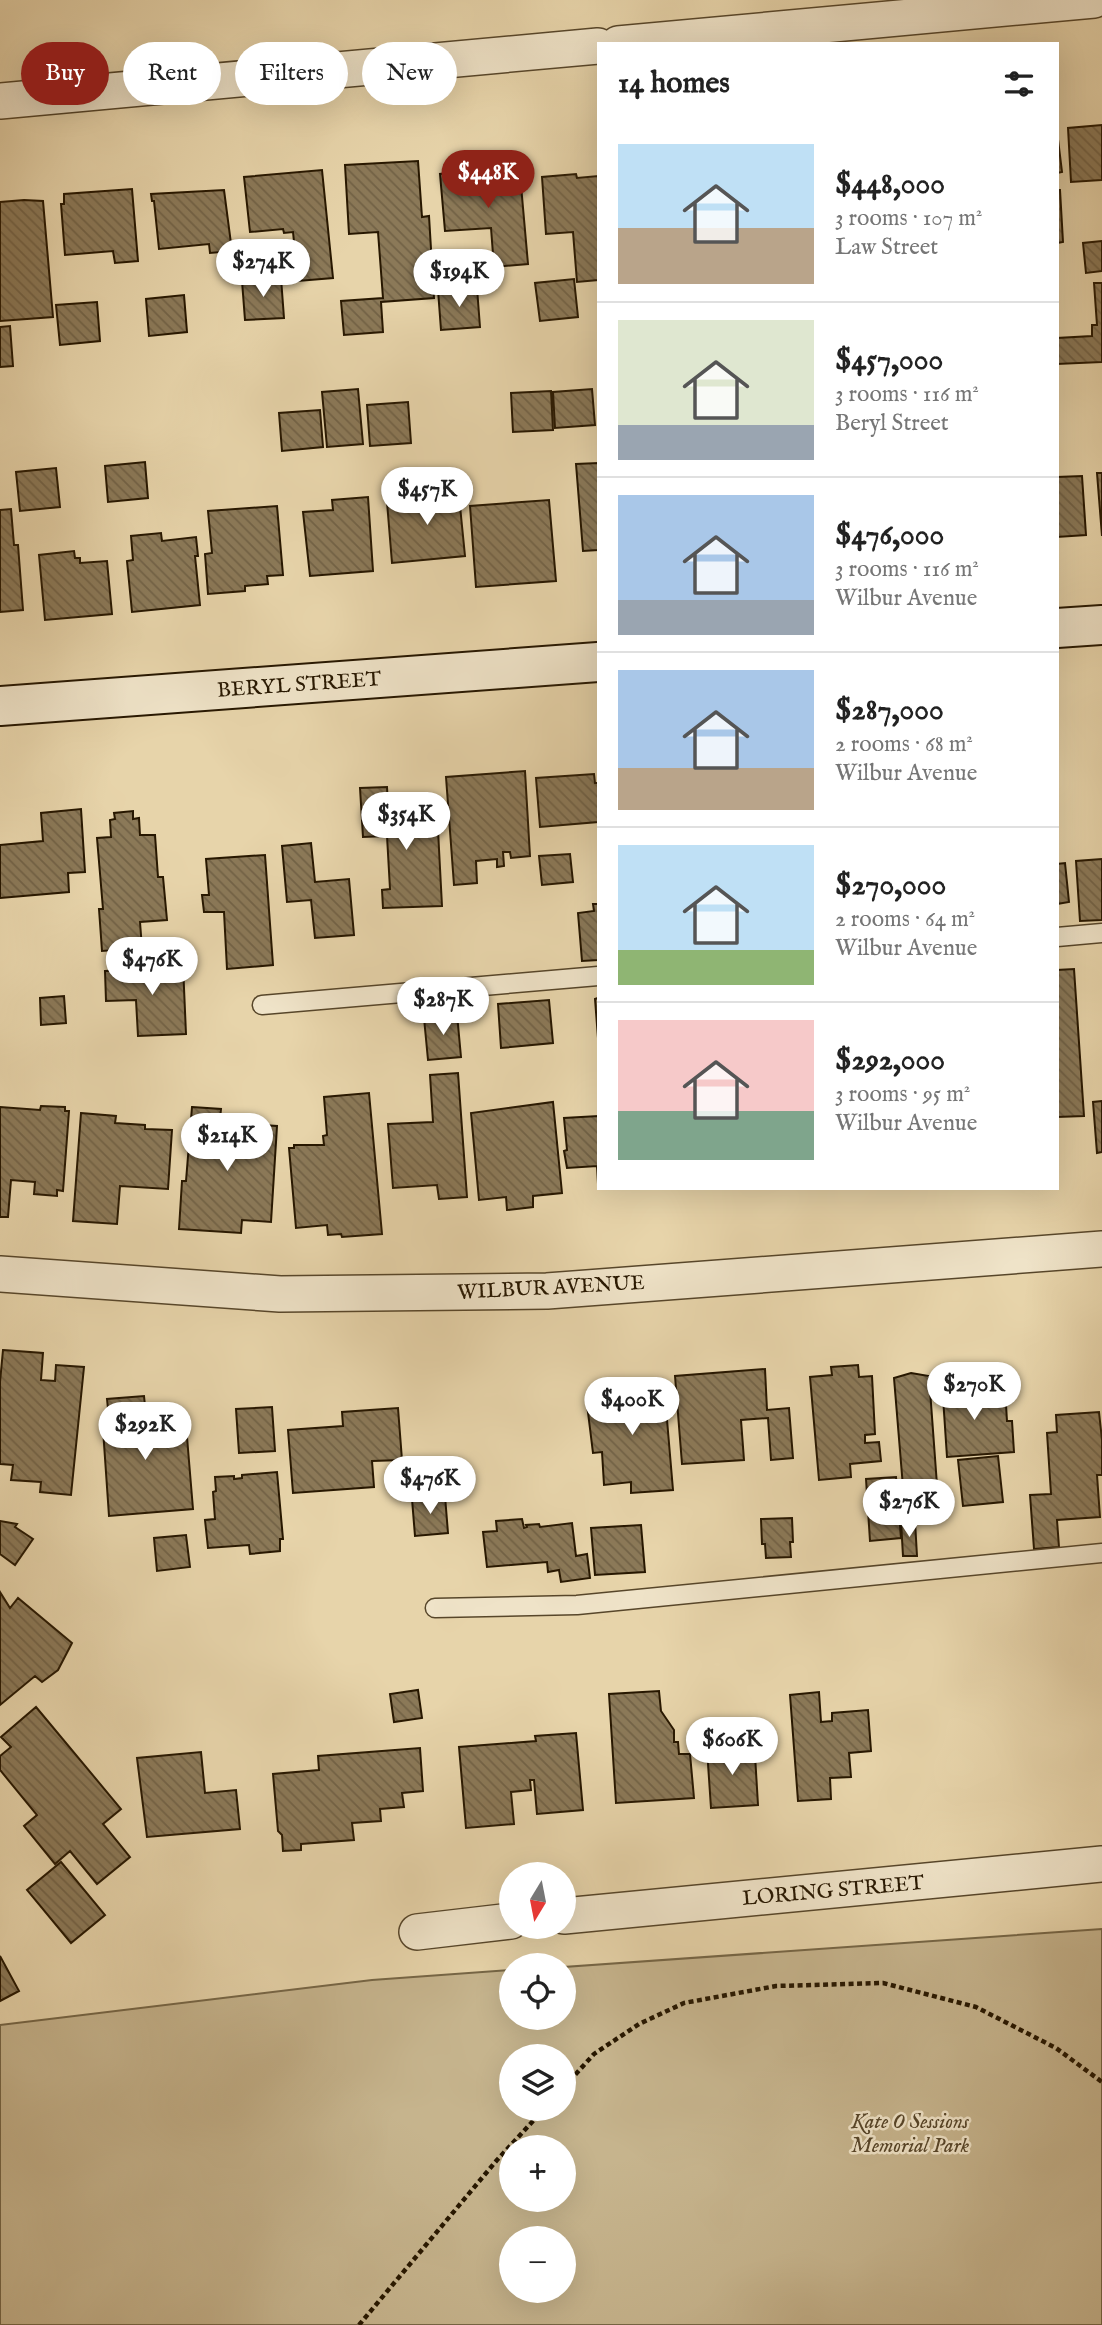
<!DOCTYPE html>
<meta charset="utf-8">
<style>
body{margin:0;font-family:"IM FELL English",serif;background:#f2f2f2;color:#222;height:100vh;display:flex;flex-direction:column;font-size:26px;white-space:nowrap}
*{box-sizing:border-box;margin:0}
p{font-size:23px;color:#767676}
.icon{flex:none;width:38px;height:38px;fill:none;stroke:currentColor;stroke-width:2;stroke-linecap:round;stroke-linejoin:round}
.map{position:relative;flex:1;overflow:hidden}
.panel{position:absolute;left:597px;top:42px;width:462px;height:1148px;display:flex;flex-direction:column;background:#fff;border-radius:0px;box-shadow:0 7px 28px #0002}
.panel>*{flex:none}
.top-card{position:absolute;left:21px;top:42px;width:471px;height:63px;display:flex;gap:14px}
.needle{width:46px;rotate:190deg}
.controls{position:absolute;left:499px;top:1862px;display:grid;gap:14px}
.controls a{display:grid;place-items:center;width:77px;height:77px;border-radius:50%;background:#fff;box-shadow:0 7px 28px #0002;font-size:35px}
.price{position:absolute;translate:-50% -60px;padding:0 16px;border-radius:24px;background:#fff;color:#222;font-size:23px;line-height:46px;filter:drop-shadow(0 2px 4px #0008)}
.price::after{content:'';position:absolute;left:50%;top:42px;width:21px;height:16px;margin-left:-10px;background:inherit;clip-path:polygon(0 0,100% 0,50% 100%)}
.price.on{background:#8f2418;color:#fff}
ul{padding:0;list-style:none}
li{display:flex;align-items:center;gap:21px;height:175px;padding:0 21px}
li+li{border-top:2px solid #e0e0e0}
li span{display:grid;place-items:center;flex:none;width:196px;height:140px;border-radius:0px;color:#555}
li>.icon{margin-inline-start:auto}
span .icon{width:84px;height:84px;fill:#fffc;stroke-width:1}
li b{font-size:30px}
h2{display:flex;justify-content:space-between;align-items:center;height:84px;padding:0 21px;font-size:30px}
.tag{padding:0 24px;border-radius:32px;background:#fff;box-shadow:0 7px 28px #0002;font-size:24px;line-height:63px}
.tag.on{background:#8f2418;color:#fff}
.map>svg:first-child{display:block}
.park{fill:#c6b48d;stroke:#766646;stroke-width:2;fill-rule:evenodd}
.building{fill:url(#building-back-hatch);stroke:#271700;stroke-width:2}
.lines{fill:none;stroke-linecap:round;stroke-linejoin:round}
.service-casing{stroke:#57462a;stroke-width:21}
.minor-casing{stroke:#57462a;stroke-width:38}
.secondary-casing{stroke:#271700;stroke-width:42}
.path{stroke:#271700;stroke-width:4.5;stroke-dasharray:5 3.5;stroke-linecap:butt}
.service{stroke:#efe3c8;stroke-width:18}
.minor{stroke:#efe3c8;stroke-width:35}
.secondary{stroke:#efe3c8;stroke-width:38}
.labels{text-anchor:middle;stroke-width:5;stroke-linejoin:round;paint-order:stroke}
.street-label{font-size:21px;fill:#271700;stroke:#efe3c8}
.park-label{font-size:21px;font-style:italic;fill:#57462a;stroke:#efe3c8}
</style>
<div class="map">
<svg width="1102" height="2325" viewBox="0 0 1102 2325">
<defs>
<pattern id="building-back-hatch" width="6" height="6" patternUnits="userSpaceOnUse" patternTransform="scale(1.75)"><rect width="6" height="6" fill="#8b7958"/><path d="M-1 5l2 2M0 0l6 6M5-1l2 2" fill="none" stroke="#726246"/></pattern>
</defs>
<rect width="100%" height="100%" fill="#e7d4aa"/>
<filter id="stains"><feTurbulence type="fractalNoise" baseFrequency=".00286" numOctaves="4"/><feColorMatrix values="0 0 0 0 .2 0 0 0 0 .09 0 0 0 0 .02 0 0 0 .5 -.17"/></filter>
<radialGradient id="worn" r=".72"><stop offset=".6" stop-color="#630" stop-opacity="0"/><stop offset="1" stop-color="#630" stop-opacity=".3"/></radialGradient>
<path class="park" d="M1102 1929V2325H0V2025L372 1980 511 1970V2018H564V1967ZM511 2056H564V2109H511ZM511 2147H564V2200H511ZM511 2238H564V2291H511Z"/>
<path class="building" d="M1102 125V180L1071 182 1068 128Z
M1057 131 1062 172 1057 173Z
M418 161 422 217 429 216 434 298 381 302 383 332 344 335 341 301 383 298 378 232 349 234 345 165Z
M497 166V175L520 174 528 264 494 267 491 228 445 231 440 174 467 171V168Z
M322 170 333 278 298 281 293 232 284 233 283 229 250 232 244 177Z
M576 174 577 178 598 176V280L577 282 573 232 546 234 542 177Z
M132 189 138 261 115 263 113 251 65 255 61 204H64V194Z
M224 190 232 251 210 253 209 244 159 249 154 201H152L151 194Z
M1057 190H1060L1063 242 1057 243Z
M24 200 43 201 53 317 0 321V202Z
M1102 241V271L1086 273 1083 243Z
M281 278 284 318 245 320 242 281Z
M574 279 578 317 540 321 535 283Z
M1094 283H1102V362L1057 364V338L1092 336V325H1097Z
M477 288 480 327 441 330 438 290Z
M184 295 187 332 149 336 146 299Z
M97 302 100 341 60 345 56 305Z
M10 326 13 366 0 367V327Z
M358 389 363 444 327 447 322 392Z
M592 389 595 425 555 428 553 392Z
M551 391 553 430 513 432 511 393Z
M408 402 411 443 370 446 367 405Z
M320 410 323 447 282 451 279 413Z
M145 462 148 498 108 502 105 466Z
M598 463V550L583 551 576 464Z
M56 468 60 507 20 511 16 472Z
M1097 473H1102V536Z
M1082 476 1086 535 1057 537V477Z
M458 486 465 556 392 563 387 502 436 497 435 487Z
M368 497 373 571 310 576 303 512 333 510 332 500Z
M549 500 556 581 476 587 470 506Z
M277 506 283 575 267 576 268 584 245 586V591L208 594 205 554 212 553 208 511Z
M11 509 14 545H18L23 610 0 612V510Z
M161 533 162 541 196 537 198 556H195L200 605 132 612 127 561 133 560 131 536Z
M74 551 75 558H80V563L107 561 112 614 45 620 39 555Z
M525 771 530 856 511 858 510 852H503L504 866 497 867V859L476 861 477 883 454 885 446 777Z
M594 774 595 783H598V822L540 827 536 778Z
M387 787 389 825 403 824 402 819H412V812L437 811 442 906 383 908 382 890 390 889 387 836 363 837 360 788Z
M81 809 85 872 68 873 69 892 0 898V845L43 841 41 813Z
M133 811V819L139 818 140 835H155L158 877H163L167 920 140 922 142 948 102 951 99 909H103L97 838 111 837 110 820 115 819 114 813Z
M311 843 315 882 349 879 354 935 315 938 311 900 287 902 282 846Z
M570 854 573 882 542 885 539 856Z
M265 855 273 965 227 969 224 912H204L202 895H209L206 859Z
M1102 859V920L1080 921 1076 861Z
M1065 863 1069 902 1057 904V864Z
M593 904H598V960L582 961 578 913 594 911Z
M183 965 186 1034 138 1036 136 1000 106 1001 105 971 136 970V966Z
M1074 969 1084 1116 1057 1117V970Z
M64 996 66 1023 41 1025 40 998Z
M598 998V1038L595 999Z
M549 1000 553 1043 501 1048 498 1004Z
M457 1014 461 1057 428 1060 424 1018Z
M458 1073 467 1197 439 1199 437 1185 393 1188 388 1124 433 1122 430 1075Z
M369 1093 382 1234 342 1237 341 1234 328 1235 327 1225 296 1228 289 1148H294V1145H324L323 1136 327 1135 324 1097Z
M1102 1101V1152L1097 1153 1093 1102Z
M553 1102 562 1193 533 1196V1207L507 1210 506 1197 479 1200 471 1113Z
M41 1106 65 1107V1111H69L63 1191 57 1190V1196L34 1194 35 1182 11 1180 8 1217H0V1107L40 1110Z
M192 1107 221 1109 220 1119 246 1121V1124L277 1126 271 1222 242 1220 241 1233 179 1229 182 1181H186Z
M81 1113 116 1116 115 1123 145 1125V1129L172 1130 168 1189 120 1186 117 1224 73 1221Z
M598 1116V1184L597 1166 567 1168 564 1151 567 1150 564 1118Z
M3 1350 43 1353 41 1380 55 1381 56 1365 84 1367 71 1495 40 1492 41 1482 11 1480 13 1465 0 1464V1382Z
M858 1365 859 1377 872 1376 875 1434 865 1435V1443L879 1442 881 1461 850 1464 851 1477 819 1480 810 1377 832 1375 831 1367Z
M765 1369 767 1410 789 1408 793 1458 771 1460 768 1418 741 1420 744 1460 682 1464 675 1376Z
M911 1373 929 1376 937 1485 920 1489 903 1487 894 1378Z
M981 1379 983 1402 990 1401 991 1406 1006 1405 1007 1421H1012L1014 1452 947 1457 942 1382Z
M638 1384 639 1386 661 1384 663 1409 666 1408 673 1490 631 1493V1482L604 1485 602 1452 593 1453 586 1396 605 1393 610 1394V1386Z
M144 1396 147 1425 160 1424V1427L186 1425 193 1509 109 1516 103 1429 110 1428 107 1399Z
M272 1407 275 1451 239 1453 236 1409Z
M398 1408 402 1460 372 1461 374 1487 293 1493 288 1430 343 1426 342 1412Z
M1099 1412 1102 1440V1475H1097L1100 1517 1057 1520 1059 1547 1034 1549 1030 1495 1051 1494 1047 1433 1057 1432 1056 1415Z
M998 1456 1003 1502 963 1506 958 1460Z
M277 1472 283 1539H280V1551L250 1554 249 1545 208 1548 205 1520 215 1519 213 1492 216 1491 215 1477 234 1476V1479L242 1478V1475Z
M896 1477 901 1538 870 1541 866 1479Z
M445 1496 448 1533 415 1536 412 1499Z
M792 1518 793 1542H790L791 1557 766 1558 765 1544H762L761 1519Z
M522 1519 524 1528 527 1527 526 1525 539 1524 540 1527 572 1523 576 1556 587 1554 590 1578 561 1582 559 1570 548 1572 547 1562 487 1567 483 1532 497 1531 496 1521Z
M0 1521 17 1524 15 1527 33 1539 15 1565 0 1554Z
M901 1521H915L917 1556H903Z
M641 1525 645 1572 595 1575 591 1528Z
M186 1535 190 1567 157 1571 154 1538Z
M0 1592 10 1608 18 1598 72 1643 58 1670 42 1682 35 1676 0 1705Z
M418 1690 422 1718 394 1722 390 1694Z
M659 1691 661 1711 674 1730V1742H678L679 1754H690L694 1798 616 1803 609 1694Z
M819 1692 821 1722 832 1721V1713L868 1710 871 1751 849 1753 851 1777 830 1778 831 1799 798 1801 790 1695Z
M36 1707 121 1809 103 1824 130 1857 97 1884 70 1851 55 1864 24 1826 37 1815 0 1770V1756L11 1747 1 1737Z
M576 1733 583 1810 537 1814 534 1780H530L531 1790 511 1792 514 1824 466 1828 459 1747 536 1741 535 1736Z
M751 1747 752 1755H755L758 1805 711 1808 707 1749Z
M420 1748 423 1791 402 1793 404 1807 380 1809 381 1821 352 1823 354 1840 301 1844V1850L283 1851 282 1835 278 1831 273 1774 319 1770 318 1756Z
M201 1752 205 1793 236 1790 240 1829 147 1837 137 1758Z
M61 1862 105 1915 71 1943 27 1890Z
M0 1956 19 1991 0 2001Z"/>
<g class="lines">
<g class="service-casing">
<path id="service" d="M1057 937 1102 933
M262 1005 598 976
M435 1608 577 1605 1102 1553"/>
</g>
<g class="minor-casing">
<path id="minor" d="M618 44 1094 0
M0 101 598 46
M0 1274 280 1294 547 1291 1102 1249
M564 1916 1102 1864
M417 1932 511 1921"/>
</g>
<g class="secondary-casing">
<path id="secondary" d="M1057 628 1102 625
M0 706 598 662"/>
</g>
<path class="path" d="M564 2087 594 2054 639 2024 684 2003 776 1986 883 1983 976 2007 1056 2048 1102 2082
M359 2325 497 2160 544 2109"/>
<use href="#service" class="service"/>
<use href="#minor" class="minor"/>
<use href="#secondary" class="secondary"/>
</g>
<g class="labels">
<g class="street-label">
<text transform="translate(299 684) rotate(-4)" y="7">BERYL STREET</text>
<text transform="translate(551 1287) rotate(-3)" y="7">WILBUR AVENUE</text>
<text transform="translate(833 1890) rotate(-5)" y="7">LORING STREET</text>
</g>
<g class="park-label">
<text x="910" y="2128">Kate O Sessions<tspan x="910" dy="24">Memorial Park</tspan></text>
</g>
</g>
<rect width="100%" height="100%" filter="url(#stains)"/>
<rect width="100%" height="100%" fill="url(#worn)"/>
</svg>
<div class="controls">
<a><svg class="needle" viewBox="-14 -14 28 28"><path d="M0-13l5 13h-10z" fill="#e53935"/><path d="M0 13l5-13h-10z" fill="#767676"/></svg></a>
<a><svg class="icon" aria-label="locate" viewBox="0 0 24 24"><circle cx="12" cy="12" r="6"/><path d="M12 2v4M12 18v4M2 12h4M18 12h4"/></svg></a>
<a><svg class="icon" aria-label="layers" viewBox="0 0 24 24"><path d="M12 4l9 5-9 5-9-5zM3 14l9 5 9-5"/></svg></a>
<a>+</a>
<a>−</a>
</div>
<b class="price on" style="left:488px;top:210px">$448K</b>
<b class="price" style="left:263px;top:299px">$274K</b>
<b class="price" style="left:459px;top:309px">$194K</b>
<b class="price" style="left:427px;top:527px">$457K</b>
<b class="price" style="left:406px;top:852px">$354K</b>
<b class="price" style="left:152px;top:997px">$476K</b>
<b class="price" style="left:443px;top:1037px">$287K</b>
<b class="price" style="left:227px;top:1173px">$214K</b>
<b class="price" style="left:974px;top:1422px">$270K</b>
<b class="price" style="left:632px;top:1437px">$400K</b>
<b class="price" style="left:145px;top:1462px">$292K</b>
<b class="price" style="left:430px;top:1516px">$476K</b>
<b class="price" style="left:909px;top:1539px">$276K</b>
<b class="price" style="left:732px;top:1777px">$606K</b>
<div class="top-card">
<a class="tag on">Buy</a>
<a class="tag">Rent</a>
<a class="tag">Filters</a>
<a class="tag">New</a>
</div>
<section class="panel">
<h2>14 homes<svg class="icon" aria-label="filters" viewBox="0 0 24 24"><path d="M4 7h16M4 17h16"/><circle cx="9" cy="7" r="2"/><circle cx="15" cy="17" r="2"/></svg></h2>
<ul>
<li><span style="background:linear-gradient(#bfe0f5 60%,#b9a48a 0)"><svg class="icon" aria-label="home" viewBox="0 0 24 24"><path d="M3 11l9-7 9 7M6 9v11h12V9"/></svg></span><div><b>$448,000</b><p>3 rooms · 107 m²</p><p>Law Street</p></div></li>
<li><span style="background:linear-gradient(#dfe7d0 75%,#9aa5b1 0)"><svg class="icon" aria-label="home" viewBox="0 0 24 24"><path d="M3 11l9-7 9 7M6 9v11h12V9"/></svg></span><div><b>$457,000</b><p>3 rooms · 116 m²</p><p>Beryl Street</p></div></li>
<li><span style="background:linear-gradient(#a9c7e8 75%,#9aa5b1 0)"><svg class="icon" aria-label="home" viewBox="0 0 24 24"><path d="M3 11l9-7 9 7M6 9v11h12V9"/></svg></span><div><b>$476,000</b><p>3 rooms · 116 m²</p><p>Wilbur Avenue</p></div></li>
<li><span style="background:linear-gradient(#a9c7e8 70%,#b9a48a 0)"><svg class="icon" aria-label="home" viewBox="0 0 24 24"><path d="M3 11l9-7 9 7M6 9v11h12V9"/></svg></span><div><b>$287,000</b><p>2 rooms · 68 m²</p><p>Wilbur Avenue</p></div></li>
<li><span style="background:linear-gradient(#bfe0f5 75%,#8fb573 0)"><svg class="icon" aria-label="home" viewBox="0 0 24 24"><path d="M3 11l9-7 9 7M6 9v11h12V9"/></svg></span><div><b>$270,000</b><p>2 rooms · 64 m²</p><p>Wilbur Avenue</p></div></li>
<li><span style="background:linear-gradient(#f6c9c9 65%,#7fa58c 0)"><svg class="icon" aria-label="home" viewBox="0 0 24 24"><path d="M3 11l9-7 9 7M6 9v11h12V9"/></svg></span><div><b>$292,000</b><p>3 rooms · 95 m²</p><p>Wilbur Avenue</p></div></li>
</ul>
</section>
</div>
